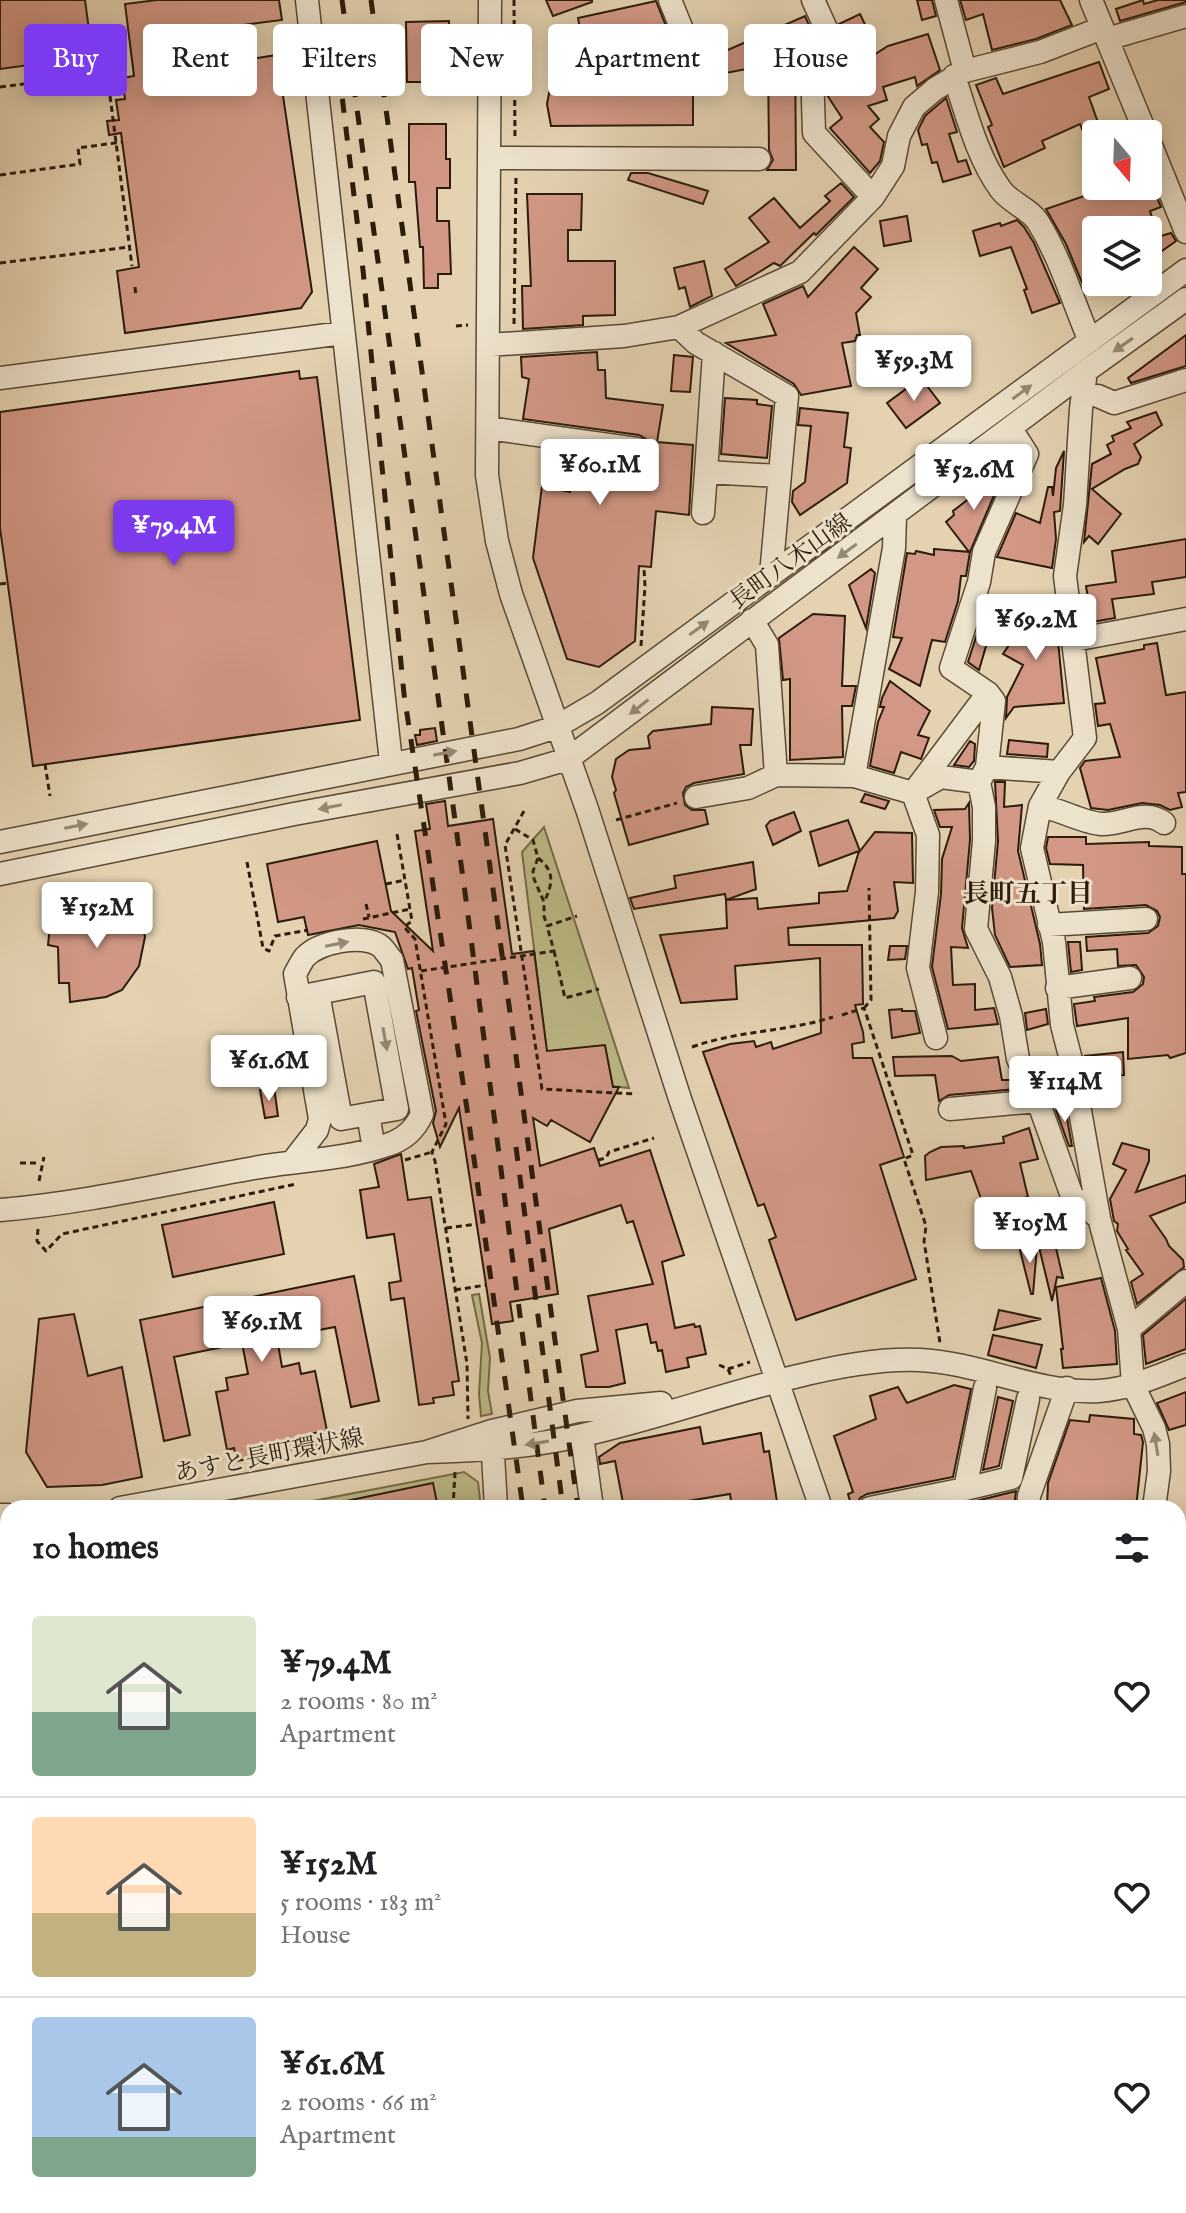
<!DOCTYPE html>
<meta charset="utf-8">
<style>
body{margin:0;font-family:"IM FELL English","Noto Serif JP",serif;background:#f2f2f2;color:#202124;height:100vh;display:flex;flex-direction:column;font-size:30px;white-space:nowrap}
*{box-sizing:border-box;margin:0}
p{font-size:26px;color:#757577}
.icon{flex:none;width:44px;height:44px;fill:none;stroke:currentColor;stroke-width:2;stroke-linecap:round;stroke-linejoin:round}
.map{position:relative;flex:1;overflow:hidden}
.sheet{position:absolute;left:0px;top:1500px;width:1186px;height:714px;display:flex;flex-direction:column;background:#fff;border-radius:24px 24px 0 0;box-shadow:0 4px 20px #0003}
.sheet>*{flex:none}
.top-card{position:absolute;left:24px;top:24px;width:1138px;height:72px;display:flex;gap:16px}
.needle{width:52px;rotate:161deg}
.tools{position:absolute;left:1082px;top:120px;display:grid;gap:16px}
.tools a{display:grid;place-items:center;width:80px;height:80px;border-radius:8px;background:#fff;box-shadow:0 4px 20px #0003;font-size:40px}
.price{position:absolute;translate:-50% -68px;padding:0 18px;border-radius:8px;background:#fff;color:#222;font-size:26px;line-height:52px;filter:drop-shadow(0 2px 4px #0008)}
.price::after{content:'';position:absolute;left:50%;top:48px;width:24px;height:18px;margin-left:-12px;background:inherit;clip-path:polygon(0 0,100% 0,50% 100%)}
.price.active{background:#7c3aed;color:#fff}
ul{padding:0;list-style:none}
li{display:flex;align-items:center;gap:24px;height:200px;padding:0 32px}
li+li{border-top:2px solid #e0e0e0}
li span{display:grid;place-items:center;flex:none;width:224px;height:160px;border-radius:8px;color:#555}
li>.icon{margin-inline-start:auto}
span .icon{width:96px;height:96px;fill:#fffc;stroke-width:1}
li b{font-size:34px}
h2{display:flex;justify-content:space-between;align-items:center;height:96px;padding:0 32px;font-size:34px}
.tag{padding:0 28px;border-radius:8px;background:#fff;box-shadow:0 4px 20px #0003;font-size:28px;line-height:72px}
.tag.active{background:#7c3aed;color:#fff}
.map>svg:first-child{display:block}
.green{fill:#bcb986;stroke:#746a48;stroke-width:2}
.building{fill:#d29885;stroke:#2c1c0a;stroke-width:2}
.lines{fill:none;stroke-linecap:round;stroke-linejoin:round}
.minor-casing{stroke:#5a4a34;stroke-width:25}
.path{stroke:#2c1c0a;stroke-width:3;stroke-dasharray:6 4;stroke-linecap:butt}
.minor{stroke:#ede2cc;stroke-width:22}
.rail{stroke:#2c1c0a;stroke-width:5;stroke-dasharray:14 14;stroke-linecap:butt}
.oneway{fill:#968975}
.labels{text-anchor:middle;stroke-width:6;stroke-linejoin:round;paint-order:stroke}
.street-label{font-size:24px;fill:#2c1c0a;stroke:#ede2cc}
.neighbourhood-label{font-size:26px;font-weight:bold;fill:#2c1c0a;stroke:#ede2cc}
</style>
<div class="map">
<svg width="1186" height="2213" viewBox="0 0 1186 2213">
<rect width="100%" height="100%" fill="#e4d2b1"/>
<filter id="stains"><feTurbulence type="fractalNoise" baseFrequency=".0025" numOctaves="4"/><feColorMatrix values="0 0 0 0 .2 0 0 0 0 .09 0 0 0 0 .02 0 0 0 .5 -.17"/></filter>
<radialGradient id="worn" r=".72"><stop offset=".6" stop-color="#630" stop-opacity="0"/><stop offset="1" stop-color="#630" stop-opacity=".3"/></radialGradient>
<path class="green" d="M544 827 629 1088 575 1082 549 1070 522 852Z
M479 1294 490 1358 488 1391 492 1414 481 1416 479 1394 482 1343 472 1295Z
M464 1472 478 1482 481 1508H276Z
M92 2206H284V2213H91Z"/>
<path class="building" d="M0 0H85L93 60 37 68 36 64 0 69Z
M157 0H279L282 20 150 37 155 73 277 55 312 292 301 308 125 333 117 271 139 267 121 133 109 135 107 121 119 120 116 100 125 99 122 78 134 76 125 4Z
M546 0H592V2L553 16Z
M917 0H932L936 16 922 20Z
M960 0H1060L1072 25 1036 39 992 50 983 14 966 20Z
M1143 0 1144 4 1158 0H1186V2L1120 21 1116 9Z
M656 1 670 36 674 61 684 71 696 69 701 63 698 35 710 33 721 53 805 16 820 50 803 58 795 45 796 170H767L773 160 769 150 768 65 693 79V125L551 126 547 104 551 83H642L635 32 582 40 578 18Z
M860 14 870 35 849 44 839 24Z
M449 21 450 82H407L406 22Z
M928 34 940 70 917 86 915 77 883 87 887 100 868 106 879 119 870 127 884 142 880 161 870 173 830 128 842 118 827 95 834 89 830 83 888 46Z
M1099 62 1109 89 1089 97 1102 134H1096V138L1087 141 1080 124 1042 141 1045 148 1004 167 988 127 992 125 976 85 996 78 1003 94Z
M946 98 957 132 949 134 958 162 966 160 971 174 943 182 937 162 932 163 927 144 922 145 918 130 925 116Z
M409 124H446V159H450V188H437V221H449L451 274H438V288H424L423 247H420L415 182H409Z
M631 173H648L708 191 703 204 628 180Z
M841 183 854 197 816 235 814 233 780 266 774 263 736 286 725 269 769 242 749 218 774 198 800 228 830 201 825 196Z
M1119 186H1152L1161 207 1150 211 1156 230H1096V281L1083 285 1066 244 1046 209 1090 194 1091 197Z
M527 194H582L581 230H568V261H615V315L583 316V325L523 329 522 286H531Z
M907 216 911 241 884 246 880 221Z
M1017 220 1024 227 1034 243 1060 303 1032 313 1024 290 1027 289 1011 247 980 256 973 231 1000 223 1001 226Z
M1171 233 1176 241 1148 261V240Z
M854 247 878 269 861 288 871 297 856 313 860 335H857L855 341 842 343 851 386 801 395 794 384 726 343 776 335 763 304 803 286 808 297Z
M704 261 712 296 690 307 685 287 679 289 674 268Z
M1186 335V366L1131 383 1128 378Z
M597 352 598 370H605L606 398 663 405 657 442 693 445 689 515 656 511 651 567 639 566 635 641 599 667 567 659 533 558 542 486 570 492 576 455 641 462 648 457 650 445 646 439 639 435 523 419 529 379 522 377 521 357Z
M674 355 693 357 690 392 671 391Z
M299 371 300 379 317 377 360 720 33 766 0 528V412Z
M921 378 940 403 906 428 887 403Z
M725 398 757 400V404L772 406 767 458 721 454Z
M800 408 848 413 844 447 851 448 847 483 800 515 792 502 793 491 805 482 811 426 798 425Z
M1156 412 1162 425 1134 444 1141 457 1138 464 1125 469 1092 489 1121 514 1098 544 1089 536 1084 542 1092 464 1111 454 1107 445 1114 441 1112 436 1131 428 1127 422Z
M1064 451 1060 511 1054 512 1056 539 1052 568 997 557 1016 513 1040 523 1048 487H1052L1053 496 1056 468Z
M1006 467 970 552H969L946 522 954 515 953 511 975 494 974 491Z
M1186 539V577L1152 582 1154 594 1112 599 1115 618 1092 622 1086 586 1116 582 1112 551Z
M934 549 970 552 966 576H961L958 601 945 642 932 640 920 686 889 669 902 638 893 637 907 553 915 554 916 551 934 555Z
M871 569 875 573 866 628 849 585Z
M985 609 996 612 979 670 968 662Z
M1033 609 1055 610 1064 703 1014 707 1006 718 1007 697 1023 665 1003 654Z
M813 614 845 616 842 686H856L852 706H842L843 757 790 760V679L783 680 779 638Z
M1157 643 1166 695 1186 692V792L1178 793 1182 807 1170 810 1160 805 1142 803 1108 810 1091 808 1080 768 1085 761 1120 757 1110 724 1098 726 1095 704 1105 703 1096 658 1144 649V645Z
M890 681 930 711 918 735 929 738 921 759 901 752 894 773 870 766 878 722 884 707H880L882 698Z
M712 707 753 709 751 745H740L744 774 694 783 686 787 683 793 685 805 692 810H705L708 824 629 845 614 793 616 790 612 777 616 759 629 750 650 748 648 736 653 731 711 724Z
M435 728 437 741 417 745 415 735H420V730Z
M1009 740 1048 744 1047 757 1007 754Z
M970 741 975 744 974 761 969 767 954 765Z
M995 782H1005L1004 807 1022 805 1018 851 1040 944 1042 965 1010 967 995 935 992 908 998 841Z
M865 794 889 801 885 809 861 802Z
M445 801 448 826 493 819 512 954 534 951 547 1051 605 1045 613 1087H619L590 1142 551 1120 547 1126 533 1118 540 1166 594 1148 600 1166 650 1150 684 1255 662 1262 675 1328 694 1324 695 1327 700 1326 706 1354 687 1358 689 1367 666 1372 662 1350 658 1351 656 1342 651 1343 647 1324 616 1330 625 1383 609 1387H586L581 1355 598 1351 588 1296 653 1284 633 1221 627 1223 621 1205 549 1229 558 1294 510 1302 513 1321 492 1324 459 1108 440 1147 433 1123 436 1111 416 1011 419 1010 412 968 408 969 395 932 359 925 308 935 304 917 278 922 267 864 377 841 391 911 433 951 415 831 430 829 426 804Z
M969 803 970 840 962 928 968 948 951 947 953 985 975 984V1010L994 1008 998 1024 948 1029 932 967 941 894 942 859 952 827H940L934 810 965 809Z
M794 812 801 831 773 845 766 826 770 821Z
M848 820 860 851 875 832 912 833 913 883 894 882 898 911 894 918 788 928 789 945H862L863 1004 855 1005 863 1032 864 1042 852 1044 853 1058H872L904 1157 880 1165 916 1279 796 1320 769 1240 776 1237 764 1204 758 1206 703 1052 730 1044 754 1041 756 1047 771 1042 773 1049 821 1033 820 958 735 966 737 999 681 1003 660 935 727 928 726 900 757 898 758 909 819 903V893L847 891 859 851 819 866 810 832Z
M1048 837H1086V844L1149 842V846L1182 847V874H1186V1053L1170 1058 1168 1055 1128 1059V1018L1077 1026 1074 1004 1095 1001 1094 997 1133 992 1143 984 1144 977 1136 965 1118 966 1117 949 1087 951 1086 937 1148 933 1158 926 1160 917 1157 911 1146 905 1084 909 1083 865 1050 864 1046 848Z
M753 862 756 889 726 900 725 894 634 909 630 898 676 888 674 876Z
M121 905 124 914 140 910 145 937 139 966 122 990 106 997 70 1002 69 983H59L58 947 48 945 50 927 61 912 78 906 81 914Z
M1068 942H1080L1082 970 1071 972Z
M890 946H907L905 959 888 960Z
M902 1009V1011H915L920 1033 892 1038 889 1010Z
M1046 1009 1048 1024 1027 1030 1025 1013Z
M1123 1052 1124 1075 1088 1078 1085 1056Z
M952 1056 961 1061 998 1057 1002 1080H1012L1017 1089 949 1095 939 1101 935 1075 895 1076 893 1057Z
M274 1087 278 1116 265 1118 260 1090Z
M1065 1107 1072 1146H1069L1056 1110Z
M1029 1128 1038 1159 1020 1163 1028 1197 984 1207 971 1171 926 1180 925 1156 930 1152 941 1147 964 1146V1148L1004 1143 1003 1137Z
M1122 1143 1149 1150V1161L1136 1192 1186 1175V1202L1150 1216 1166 1239 1169 1246 1183 1260 1184 1267 1137 1304 1131 1282 1143 1274 1126 1250 1128 1249 1117 1231 1118 1224 1114 1221 1110 1199 1126 1170 1113 1164Z
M401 1154 408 1200 431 1197 459 1381 452 1382 454 1395 433 1398 434 1403 419 1405 404 1298 391 1300 389 1283 401 1281 394 1234 367 1238 360 1190 379 1187 374 1164Z
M1050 1201 1058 1230 1052 1231 1063 1278 1057 1277 1052 1301 1039 1247H1041L1033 1205Z
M274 1202 284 1254 173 1277 162 1225Z
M1037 1247 1033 1294H1031L1020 1250Z
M354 1276 379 1401 351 1407 335 1327 277 1338 282 1367 299 1363 301 1374 315 1371 327 1431 314 1433 316 1445 237 1461 234 1448 227 1450 216 1392 228 1390 226 1378 248 1374 242 1343 174 1357 190 1435 164 1441 140 1320Z
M1101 1278 1115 1331 1117 1364 1063 1368 1061 1349H1063L1056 1287Z
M1186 1299V1349L1146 1364 1143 1335Z
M999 1310 1041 1319 994 1330Z
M74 1314 88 1376 122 1367 142 1477 102 1485 47 1487 26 1452 39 1319Z
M993 1335 1042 1345 1036 1368 988 1355Z
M954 1385 971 1389 953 1477 867 1494 860 1498 856 1508H852L848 1494 853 1492 834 1436 876 1419 870 1396 898 1387 907 1403Z
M1186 1392V1425L1169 1430 1157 1403Z
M998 1397 1013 1401 999 1466 983 1470Z
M1090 1415 1134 1419V1434L1141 1435 1143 1442 1136 1508H1047L1048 1483 1070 1420 1089 1422Z
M700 1427 703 1444 761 1433 764 1452 769 1451 778 1508H732L730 1494 646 1508H624L615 1461 600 1464 599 1457 620 1443Z
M433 1483 438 1508H346V1501Z
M1016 1491 1014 1508H941L968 1503Z"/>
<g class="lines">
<g class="minor-casing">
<path id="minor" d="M307 0 391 762
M490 0 487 475 497 541 511 594 587 809 680 1099 821 1508
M670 0 683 32 688 58
M813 0 839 57 812 68 814 133 873 197
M946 0 965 71
M1091 0 1146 134
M1107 39 1186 16
M954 76C967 115 977 157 1001 190 1011 203 1030 209 1038 222 1061 259 1073 302 1090 341
M1148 138 1186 232
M489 158 759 159
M679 327 696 343 787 396 771 575
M488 345 624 336 679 327 800 272 873 197 893 166 899 136 914 107 935 89 965 71 1040 52 1102 28
M714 353 706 472 779 476
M1086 371 1081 409 1075 505 1065 576 1085 738 1059 772 1040 806 1032 848 1054 942 1062 1025 1071 1060 1099 1218 1129 1329 1133 1385 1154 1428 1158 1444 1159 1471 1154 1508
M0 378 343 333
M1098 396 1114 403 1186 380
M488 428 637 449
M703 513 706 472
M752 620 767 645 776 775
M1074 640 1186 619
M988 693 994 701 987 767 979 782 984 807V841L976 929 1000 977 1011 1016 1018 1059 1038 1101 1072 1196 1099 1218
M987 767 1059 772
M854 776 894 548 895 516
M696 797 748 788 776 775 854 776 913 793 941 777 979 782
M1040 806C1060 809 1083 823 1102 824 1123 825 1145 808 1164 823
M0 842 519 739 556 727 597 703 1186 270
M0 874 294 814 520 773 568 759 1086 371 1186 299
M1049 925 1146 919
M1057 988 1130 978
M318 993 341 1119 368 1114
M298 997 374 982 397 1109 368 1114 374 1149
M936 1038 918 968 927 892 928 835 913 793 988 693 951 668 979 582 984 552 1027 454 1011 429
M950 1109 1038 1101
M0 1210C85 1203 169 1183 254 1168 297 1160 345 1160 387 1145 403 1140 415 1130 422 1114L392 960C388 956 384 948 379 945 361 934 319 942 305 957 301 962 298 969 295 974L320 1119 317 1130 293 1161
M1129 1329 1186 1281
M492 1436 496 1508
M582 1436 592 1508
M427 1452C479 1451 532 1447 583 1435 654 1419 723 1394 794 1377 834 1367 878 1358 920 1360 981 1363 1037 1394 1099 1391 1129 1389 1158 1376 1186 1365
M965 1489 1011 1478 1028 1399
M120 1508 427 1452 492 1431 577 1411 661 1403
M870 1508 965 1489 985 1388
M1028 1508 1029 1496 1067 1388
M0 1515H8
M1178 1579 1186 1580
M1178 1867 1186 1864
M1178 1948 1186 1945
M1178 2058 1186 2056
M659 2206 725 2213
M808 2212 818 2213
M547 2213V2206
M1157 2213 1158 2206"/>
</g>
<path class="path" d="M514 0 515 140
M0 87 108 73V79
M110 96 132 266
M0 175 80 164 78 148 122 142
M0 263 130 247
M135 287 136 296
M514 324 516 176
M456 326 468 325
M0 584 8 583
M641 646 645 586 644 569
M45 764 50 796
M524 811 505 845 542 1089 635 1094
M616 820 677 803
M515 829 533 840 538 858 533 871 534 879 544 902V916L547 926
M397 834 412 921 404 927 415 939 446 1124 432 1152 435 1161 467 1364 468 1419
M538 858C555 871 553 884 544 902
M247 862 263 948 269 951 275 936 308 930
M386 884 405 880
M366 904 369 917
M363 919 410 909
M554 951 565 998 599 989
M421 971 554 951 547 926 577 916
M864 1008 871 1000 869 888
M842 1015 864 1008 913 1155 904 1159 926 1226 924 1241 940 1343
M692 1047C740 1030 786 1032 833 1017
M405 1160 432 1152
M598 1160 606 1158 609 1152 654 1138
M20 1163H40
M39 1181 44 1157
M446 1228 477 1224
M38 1229 37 1241 46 1251 62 1234 296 1184
M455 1290 486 1285
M719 1365 728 1369 731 1376
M728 1369 750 1362
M262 1508V1506
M453 1508 455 1472
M0 1842 8 1843
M0 2108 8 2110
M151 2213 154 2206
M249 2213 254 2206
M296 2213 297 2206
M342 2213 343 2206"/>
<use href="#minor" class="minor"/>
<path class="rail" d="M342 0 466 900 545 1508
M371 0 578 1508
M339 71 363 270 404 694 467 1109 523 1508
M516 1147 563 1508
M580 2213V2206
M592 2213 593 2206
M605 2213V2206
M641 2213V2206"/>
</g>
<defs><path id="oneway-solid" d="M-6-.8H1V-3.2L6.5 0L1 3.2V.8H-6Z" transform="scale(2)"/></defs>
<g class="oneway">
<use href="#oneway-solid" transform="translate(1123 345) rotate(145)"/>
<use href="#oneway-solid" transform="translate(1022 392) rotate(-36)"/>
<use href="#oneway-solid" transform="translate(847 551) rotate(144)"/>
<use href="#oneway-solid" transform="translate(699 628) rotate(-36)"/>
<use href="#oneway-solid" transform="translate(639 707) rotate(142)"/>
<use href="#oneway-solid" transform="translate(445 753) rotate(-10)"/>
<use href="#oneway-solid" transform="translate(330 807) rotate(169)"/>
<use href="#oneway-solid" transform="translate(76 826) rotate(-11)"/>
<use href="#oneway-solid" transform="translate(337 944) rotate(-11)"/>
<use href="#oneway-solid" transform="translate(385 1039) rotate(80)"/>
<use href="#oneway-solid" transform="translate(537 1443) rotate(171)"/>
<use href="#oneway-solid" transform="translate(1156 1444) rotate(-99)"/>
</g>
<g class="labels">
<g class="street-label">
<text transform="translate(790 561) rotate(-36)" y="8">長町八木山線</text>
<text transform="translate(269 1455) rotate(-11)" y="8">あすと長町環状線</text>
</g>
<g class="neighbourhood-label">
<text x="1028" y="902">長町五丁目</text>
</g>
</g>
<rect width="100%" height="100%" filter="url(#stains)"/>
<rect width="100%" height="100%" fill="url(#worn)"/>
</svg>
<div class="tools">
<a><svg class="needle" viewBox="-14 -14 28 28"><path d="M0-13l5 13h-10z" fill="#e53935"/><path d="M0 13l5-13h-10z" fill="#757577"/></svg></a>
<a><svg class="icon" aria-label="layers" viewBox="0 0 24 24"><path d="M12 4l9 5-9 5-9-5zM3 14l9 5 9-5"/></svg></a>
</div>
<b class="price" style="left:914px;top:403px">¥59.3M</b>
<b class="price" style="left:600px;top:507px">¥60.1M</b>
<b class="price" style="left:974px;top:512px">¥52.6M</b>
<b class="price active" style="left:174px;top:568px">¥79.4M</b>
<b class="price" style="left:1036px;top:662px">¥69.2M</b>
<b class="price" style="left:97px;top:950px">¥152M</b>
<b class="price" style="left:269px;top:1103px">¥61.6M</b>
<b class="price" style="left:1065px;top:1124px">¥114M</b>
<b class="price" style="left:1030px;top:1265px">¥105M</b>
<b class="price" style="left:262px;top:1364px">¥69.1M</b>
<div class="top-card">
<a class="tag active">Buy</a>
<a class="tag">Rent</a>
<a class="tag">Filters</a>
<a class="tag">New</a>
<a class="tag">Apartment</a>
<a class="tag">House</a>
</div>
<section class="sheet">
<h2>10 homes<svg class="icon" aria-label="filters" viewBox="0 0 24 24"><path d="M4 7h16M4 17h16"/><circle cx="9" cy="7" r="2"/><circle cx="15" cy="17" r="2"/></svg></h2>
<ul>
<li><span style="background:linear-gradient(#dfe7d0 60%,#7fa58c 0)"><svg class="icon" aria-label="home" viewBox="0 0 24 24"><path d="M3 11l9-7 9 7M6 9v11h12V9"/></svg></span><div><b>¥79.4M</b><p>2 rooms · 80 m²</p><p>Apartment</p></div><svg class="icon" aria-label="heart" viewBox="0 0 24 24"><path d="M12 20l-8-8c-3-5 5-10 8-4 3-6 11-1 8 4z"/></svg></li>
<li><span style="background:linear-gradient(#ffd9b3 60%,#c2b280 0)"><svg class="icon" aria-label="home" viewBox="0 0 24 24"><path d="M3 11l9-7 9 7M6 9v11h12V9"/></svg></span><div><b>¥152M</b><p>5 rooms · 183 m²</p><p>House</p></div><svg class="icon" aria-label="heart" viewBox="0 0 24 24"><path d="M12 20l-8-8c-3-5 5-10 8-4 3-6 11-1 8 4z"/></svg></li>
<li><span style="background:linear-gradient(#a9c7e8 75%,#7fa58c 0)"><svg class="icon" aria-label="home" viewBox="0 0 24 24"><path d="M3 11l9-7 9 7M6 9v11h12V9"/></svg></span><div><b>¥61.6M</b><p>2 rooms · 66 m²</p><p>Apartment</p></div><svg class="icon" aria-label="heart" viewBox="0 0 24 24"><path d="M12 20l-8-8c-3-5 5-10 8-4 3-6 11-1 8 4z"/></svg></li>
</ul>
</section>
</div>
